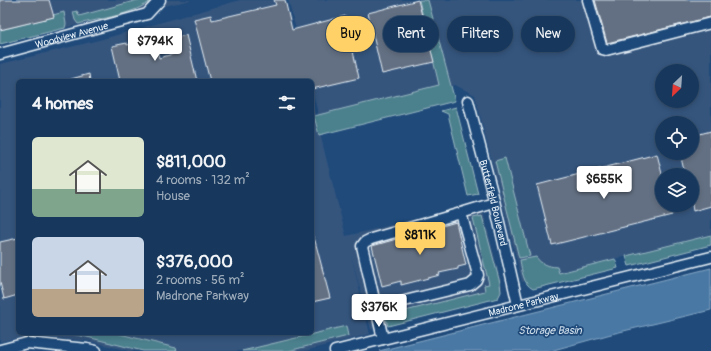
<!DOCTYPE html>
<meta charset="utf-8">
<style>
body{margin:0;font-family:Pangolin,sans-serif;background:#244365;color:#f1f3f6;height:100vh;display:flex;flex-direction:column;font-size:15px;white-space:nowrap}
*{box-sizing:border-box;margin:0}
p{font-size:13px;color:#9eacbb}
.icon{flex:none;width:22px;height:22px;fill:none;stroke:currentColor;stroke-width:2;stroke-linecap:round;stroke-linejoin:round}
.map{position:relative;flex:1;overflow:hidden}
.drawer{position:absolute;left:16px;top:79px;width:298px;height:256px;display:flex;flex-direction:column;background:#17385c;border-radius:6px;box-shadow:0 2px 6px #0003,0 0 0 1px #365272}
.drawer>*{flex:none}
.guide{position:absolute;left:326px;top:16px;width:325px;height:36px;display:flex;gap:8px}
.needle{width:26px;rotate:205deg}
.buttons{position:absolute;left:655px;top:64px;display:grid;gap:8px}
.buttons a{display:grid;place-items:center;width:44px;height:44px;border-radius:50%;background:#17385c;box-shadow:0 2px 6px #0003,0 0 0 1px #365272;font-size:20px}
.price{position:absolute;translate:-50% -34px;padding:0 9px;border-radius:4px;background:#fff;color:#222;font-size:13px;line-height:26px;filter:drop-shadow(0 1px 2px #0008)}
.price::after{content:'';position:absolute;left:50%;top:24px;width:12px;height:9px;margin-left:-6px;background:inherit;clip-path:polygon(0 0,100% 0,50% 100%)}
.price.active{background:#ffd166;color:#111}
ul{padding:0;list-style:none}
li{display:flex;align-items:center;gap:12px;height:100px;padding:0 16px}
li span{display:grid;place-items:center;flex:none;width:112px;height:80px;border-radius:6px;color:#555}
li>.icon{margin-inline-start:auto}
span .icon{width:48px;height:48px;fill:#fffc;stroke-width:1}
li b{font-size:17px}
h2{display:flex;justify-content:space-between;align-items:center;height:48px;padding:0 16px;font-size:17px}
.tag{padding:0 14px;border-radius:18px;background:#17385c;box-shadow:0 2px 6px #0003,0 0 0 1px #365272;font-size:14px;line-height:36px}
.tag.active{background:#ffd166;color:#111}
.map>svg:first-child{display:block}
.built{fill:#34557d;fill-rule:evenodd}
.green{fill:#4c808d;stroke:#9ab8c2}
.water{fill:#4878a4;stroke:#88a8c6}
.building{fill:#647083;stroke:#e8f1f8}
.lines{fill:none;stroke-linecap:round;stroke-linejoin:round}
.minor-casing{stroke:#e8f1f8;stroke-width:13}
.minor{stroke:#1f4a7a;stroke-width:10}
.labels{text-anchor:middle;stroke-width:3.5;stroke-linejoin:round;paint-order:stroke}
.street-label{font-size:10px;fill:#e8f1f8;stroke:#1f4a7a}
.water-label{font-size:11px;font-style:italic;fill:#d0dfeb;stroke:#1f4a7a}
</style>
<div class="map">
<svg width="711" height="351" viewBox="0 0 711 351">
<rect width="100%" height="100%" fill="#1f4a7a"/>
<filter id="ink" filterUnits="userSpaceOnUse"><feTurbulence type="fractalNoise" baseFrequency=".025" numOctaves="2"/><feDisplacementMap in="SourceGraphic" scale="8" xChannelSelector="R" yChannelSelector="G"/><feConvolveMatrix kernelMatrix="1 2 1 2 8 2 1 2 1" color-interpolation-filters="sRGB"/></filter>
<g filter="url(#ink)">
<path class="built" d="M0 0H192L0 42Z
M240 0H286L307 81H18V333H312V102L346 236 481 203 502 286 501 294 495 298 371 330 351 255 370 334 305 351H129L88 341 26 336 0 342V64L99 40Z
M288 0H711V235L522 282 475 95 455 85 319 118 312 89V81H310ZM662 71H692V101H662ZM662 123H692V153H662ZM662 175H692V205H662Z"/>
<path class="green" d="M138 0H152C136 14 99 19 78 24L75 20 73 12 77 11 79 16Z
M419 0H428L455 101 319 135 314 116 439 85Z
M64 12 66 24 65 28 0 44V30L53 17V15Z
M456 107 478 194 468 196 448 114 441 111Z
M505 158 530 256 519 258 495 161Z
M482 216 500 283 501 292 498 298 388 326 385 316 485 291 484 285 489 284 473 218Z
M711 235V245L629 266 626 256Z
M536 257C542 265 547 266 557 267L559 273 615 259 618 268 533 289C523 284 522 271 520 260Z
M346 326 348 336 288 351H242Z
M65 333H116L176 348 177 351H143L87 337Z"/>
<path class="water" d="M711 268V310L611 334 550 351H379Z"/>
<path class="building" d="M0 0H49L54 17 0 30Z
M274 0H285L292 30 345 16 359 78 312 89V81H210L194 19 211 15 212 20 276 5Z
M418 0 434 62 382 74 368 13Z
M595 0H711V17L607 43Z
M186 35 197 81H120L112 46 127 43V45L154 38 159 58 173 54 169 39Z
M89 74 90 81H71V79Z
M711 131V206L693 211 692 205V175H685L680 153H692V136Z
M657 154 662 174V205H669L672 215 552 245 537 185Z
M456 222 466 265 458 267V269L439 273 440 275 401 285V281L382 286 372 246Z
M312 237H314L330 298 312 302Z
M18 238V295L4 299 0 282V242Z"/>
<g class="lines">
<g class="minor-casing">
<g id="minor">
<path d="M588 0 602 49 606 50 711 23"/>
<path id="s1" d="M0 54 147 14 160 0"/>
<path id="s2" d="M468 101 493 196 518 305"/>
<path d="M376 308 362 246 365 242 371 239 461 213"/>
<path d="M383 339 376 308 470 285 476 280 478 275 461 213 494 203"/>
<path d="M0 350 27 343 87 349 96 351"/>
<path id="s3" d="M335 351 711 257"/>
</g>
</g>
<use href="#minor" class="minor"/>
</g>
</g>
<g class="labels">
<g class="street-label">
<text dy="4" stroke="none"><textPath href="#s1" startOffset="74">Woodview Avenue</textPath></text>
<text dy="4" stroke="none"><textPath href="#s2" startOffset="105">Butterfield Boulevard</textPath></text>
<text dy="4" stroke="none"><textPath href="#s3" startOffset="194">Madrone Parkway</textPath></text>
</g>
<g class="water-label">
<text x="550" y="334">Storage Basin</text>
</g>
</g>
</svg>
<div class="buttons">
<a><svg class="needle" viewBox="-14 -14 28 28"><path d="M0-13l5 13h-10z" fill="#e53935"/><path d="M0 13l5-13h-10z" fill="#9eacbb"/></svg></a>
<a><svg class="icon" aria-label="locate" viewBox="0 0 24 24"><circle cx="12" cy="12" r="6"/><path d="M12 2v4M12 18v4M2 12h4M18 12h4"/></svg></a>
<a><svg class="icon" aria-label="layers" viewBox="0 0 24 24"><path d="M12 4l9 5-9 5-9-5zM3 14l9 5 9-5"/></svg></a>
</div>
<b class="price" style="left:155px;top:62px">$794K</b>
<b class="price" style="left:604px;top:200px">$655K</b>
<b class="price active" style="left:420px;top:256px">$811K</b>
<b class="price" style="left:379px;top:328px">$376K</b>
<div class="guide">
<a class="tag active">Buy</a>
<a class="tag">Rent</a>
<a class="tag">Filters</a>
<a class="tag">New</a>
</div>
<section class="drawer">
<h2>4 homes<svg class="icon" aria-label="filters" viewBox="0 0 24 24"><path d="M4 7h16M4 17h16"/><circle cx="9" cy="7" r="2"/><circle cx="15" cy="17" r="2"/></svg></h2>
<ul>
<li><span style="background:linear-gradient(#dfe7d0 65%,#7fa58c 0)"><svg class="icon" aria-label="home" viewBox="0 0 24 24"><path d="M3 11l9-7 9 7M6 9v11h12V9"/></svg></span><div><b>$811,000</b><p>4 rooms · 132 m²</p><p>House</p></div></li>
<li><span style="background:linear-gradient(#c9d6e8 65%,#b9a48a 0)"><svg class="icon" aria-label="home" viewBox="0 0 24 24"><path d="M3 11l9-7 9 7M6 9v11h12V9"/></svg></span><div><b>$376,000</b><p>2 rooms · 56 m²</p><p>Madrone Parkway</p></div></li>
</ul>
</section>
</div>
